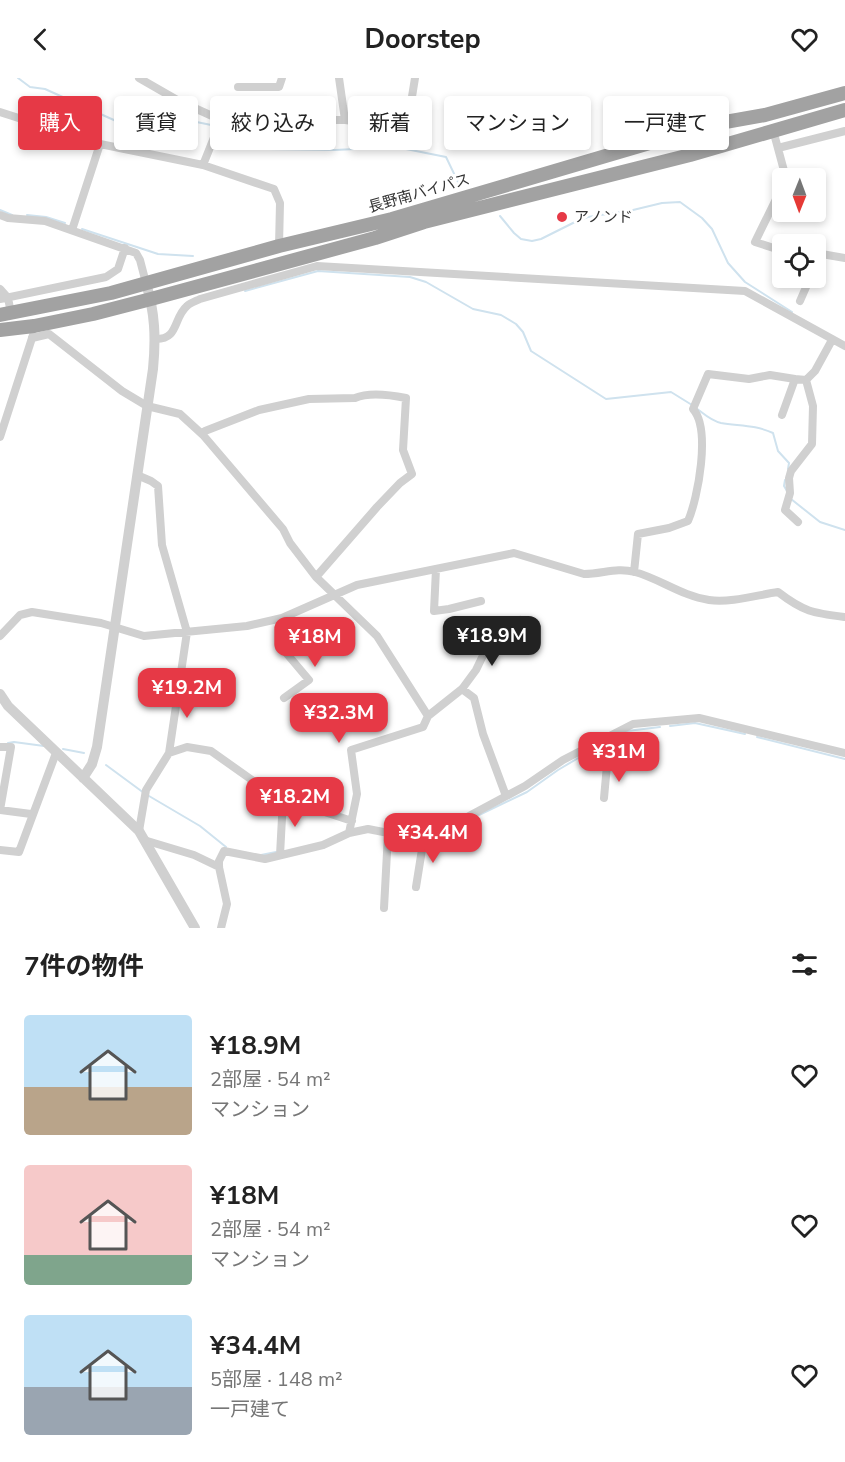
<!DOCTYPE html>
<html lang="ja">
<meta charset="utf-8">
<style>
body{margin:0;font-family:"Nunito Sans","Noto Sans JP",sans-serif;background:#f2f2f2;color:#222;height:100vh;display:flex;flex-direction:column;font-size:22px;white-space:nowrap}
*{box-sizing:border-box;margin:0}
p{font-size:20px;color:#767676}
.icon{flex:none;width:33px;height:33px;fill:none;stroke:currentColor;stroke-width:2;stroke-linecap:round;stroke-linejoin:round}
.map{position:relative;height:850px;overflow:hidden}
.sheet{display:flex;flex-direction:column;background:#fff;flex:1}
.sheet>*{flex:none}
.guide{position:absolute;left:18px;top:18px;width:810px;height:54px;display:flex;gap:12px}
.needle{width:39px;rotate:181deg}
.buttons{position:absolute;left:772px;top:90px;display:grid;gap:12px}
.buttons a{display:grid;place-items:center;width:54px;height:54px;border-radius:6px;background:#fff;box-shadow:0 3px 9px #0003;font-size:30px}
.price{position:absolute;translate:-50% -51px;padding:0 14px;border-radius:12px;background:#e63946;color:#fff;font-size:20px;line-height:39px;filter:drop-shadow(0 2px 3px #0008)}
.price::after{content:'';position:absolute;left:50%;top:36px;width:18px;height:14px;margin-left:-9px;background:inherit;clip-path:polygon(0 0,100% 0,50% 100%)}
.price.current{background:#222;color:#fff}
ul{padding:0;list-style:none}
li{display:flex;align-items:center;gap:18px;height:150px;padding:0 24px}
li span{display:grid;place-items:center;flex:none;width:168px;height:120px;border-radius:6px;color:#555}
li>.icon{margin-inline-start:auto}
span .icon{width:72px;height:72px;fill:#fffc;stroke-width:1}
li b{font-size:26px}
h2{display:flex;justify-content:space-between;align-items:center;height:72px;padding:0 24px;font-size:26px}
.chip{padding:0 21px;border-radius:6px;background:#fff;box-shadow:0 3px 9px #0003;font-size:21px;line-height:54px}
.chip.current{background:#e63946;color:#fff}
header{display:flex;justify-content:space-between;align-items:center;height:78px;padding:0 24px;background:#fff;font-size:27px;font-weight:700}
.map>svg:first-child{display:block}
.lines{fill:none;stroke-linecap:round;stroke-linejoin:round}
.stream{stroke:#cfe2ee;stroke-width:2}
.minor{stroke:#d0d0d0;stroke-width:8}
.tertiary{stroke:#d0d0d0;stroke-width:10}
.trunk{stroke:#a2a2a2;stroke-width:14}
.poi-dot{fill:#e63946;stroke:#fff;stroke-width:2}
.labels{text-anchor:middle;stroke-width:6;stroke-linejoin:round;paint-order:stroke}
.street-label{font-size:15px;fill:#333;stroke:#fff}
.poi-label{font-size:15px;fill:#333;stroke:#fff;text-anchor:start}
</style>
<header><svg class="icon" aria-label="back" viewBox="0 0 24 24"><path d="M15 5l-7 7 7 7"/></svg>Doorstep<svg class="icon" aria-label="heart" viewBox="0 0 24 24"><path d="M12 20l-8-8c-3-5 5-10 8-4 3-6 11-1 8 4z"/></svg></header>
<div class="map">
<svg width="845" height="850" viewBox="0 0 845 850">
<rect width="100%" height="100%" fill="#fff"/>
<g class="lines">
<path class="stream" d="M18 0 30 9 45 11 116 43 130 42 141 35H153L216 48
M222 50 249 65 268 71 335 72 396 69 446 79 459 106
M0 132 12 137
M27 137 46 139 65 145
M500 138 514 155 521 161 532 163 541 161 575 144 588 139 633 132 662 125 680 124 702 140 712 151 728 185 745 204 792 234
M82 151 158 176 193 178
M245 213 318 193 410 199 426 204 473 231 501 237 516 246 523 254 531 273 606 321 671 314 692 327
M696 330C704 336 711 343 721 345 740 348 756 347 773 355L778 373 789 385 788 391
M785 402 784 408 787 413
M791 421 820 444 845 452
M670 648 695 645 745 656
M627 653 660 649
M757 659 845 681
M8 665 14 664 44 668
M63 671 84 675
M106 687 144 715
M149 718 200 748 226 769
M479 737 527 714 558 692 595 670
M421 756 461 743
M261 777 276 774"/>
<path class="minor" d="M139 0 179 23 221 42 203 87
M238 9H279L282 0
M0 34 100 66
M345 42 386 47 400 55 410 31 415 0
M310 52 328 46 330 42H345L339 0
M773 52 786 100
M778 70 845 53
M783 107 755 164 783 173
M0 137 8 140 45 143 136 175 140 182 146 205
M72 152 100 66 203 87 274 111 280 125 279 168
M816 175 845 180
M0 211 8 220 11 235
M0 221 106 199 118 191 125 170
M800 223 810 200
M32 260 49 256 122 313 147 328 180 336 203 357 283 451 290 465 316 499 377 558 428 638
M156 261C179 261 173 240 187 228 190 225 196 223 200 221L317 188 745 213 845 268
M806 302 815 293 832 262
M782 337 795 301 806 302 813 328 812 366 791 393 789 400 790 415 785 432 798 444
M203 357 205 353 259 332 309 321 355 320C369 314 391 317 406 320L403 372 412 396 400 405 377 429 316 499
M0 359 33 257
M137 397 151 403 158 408 162 467 187 554 169 675 146 712 139 753
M436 491 434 533 449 531 481 523
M634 494 638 456 669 450 688 443C698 420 711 351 693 331L708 296 749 301 770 297 795 301
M282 540V570L309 602 284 620
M0 558 20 537 32 534 101 545 144 558 247 548 282 540 357 507 514 475 584 496C603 496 616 489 635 494 660 501 682 518 709 522 731 525 757 517 778 514 804 534 813 535 845 539
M462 611 474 620 483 656 506 718
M0 669H11L0 732
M169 675 187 669 211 673 273 717 352 743
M604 720 607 687
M0 732 31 736
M349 755 357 716 351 672 423 649 428 638 462 611 476 592 491 561 520 542 526 555
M144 762 194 777 219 789
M0 772 19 774 56 675
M280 777 283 721
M416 809 424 759
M384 830 388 756
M221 850 227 826 219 789V783L224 773 265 781 323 767 349 755 368 751 414 760 424 759 467 746 469 738 525 708 563 682 633 646 699 640 845 675"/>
<path class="tertiary" d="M0 616 8 628 139 753 195 850
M83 700 92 686 97 669 153 291C156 260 155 235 146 205"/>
<path class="trunk" d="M0 237 111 215 279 168 392 141 714 46 765 37 845 15
M0 252 34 248 93 236 151 221 375 160 424 144 690 77 845 32"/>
</g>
<circle class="poi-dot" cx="562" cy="139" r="6"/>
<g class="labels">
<g class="street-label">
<text transform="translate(419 115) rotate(-16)" y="5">長野南バイパス</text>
</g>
<g class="poi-label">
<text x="574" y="144">アノンド</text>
</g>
</g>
</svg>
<div class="buttons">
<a><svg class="needle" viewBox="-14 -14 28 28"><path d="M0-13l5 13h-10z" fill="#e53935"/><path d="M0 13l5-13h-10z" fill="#767676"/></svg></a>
<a><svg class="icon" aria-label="locate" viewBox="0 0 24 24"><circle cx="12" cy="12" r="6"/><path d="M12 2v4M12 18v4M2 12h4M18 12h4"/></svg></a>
</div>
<b class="price current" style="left:492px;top:589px">¥18.9M</b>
<b class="price" style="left:315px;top:590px">¥18M</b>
<b class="price" style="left:187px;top:641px">¥19.2M</b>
<b class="price" style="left:339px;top:666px">¥32.3M</b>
<b class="price" style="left:619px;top:705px">¥31M</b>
<b class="price" style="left:295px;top:750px">¥18.2M</b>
<b class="price" style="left:433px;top:786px">¥34.4M</b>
<div class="guide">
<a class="chip current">購入</a>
<a class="chip">賃貸</a>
<a class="chip">絞り込み</a>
<a class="chip">新着</a>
<a class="chip">マンション</a>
<a class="chip">一戸建て</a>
</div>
</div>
<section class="sheet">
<h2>7件の物件<svg class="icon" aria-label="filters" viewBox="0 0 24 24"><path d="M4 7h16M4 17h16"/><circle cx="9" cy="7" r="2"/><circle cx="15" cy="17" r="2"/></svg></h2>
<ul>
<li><span style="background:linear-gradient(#bfe0f5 60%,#b9a48a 0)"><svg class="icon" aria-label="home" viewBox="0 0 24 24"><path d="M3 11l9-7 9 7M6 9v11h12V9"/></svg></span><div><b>¥18.9M</b><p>2部屋 · 54 m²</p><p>マンション</p></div><svg class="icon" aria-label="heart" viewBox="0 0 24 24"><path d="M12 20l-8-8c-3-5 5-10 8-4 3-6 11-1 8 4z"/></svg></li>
<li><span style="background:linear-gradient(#f6c9c9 75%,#7fa58c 0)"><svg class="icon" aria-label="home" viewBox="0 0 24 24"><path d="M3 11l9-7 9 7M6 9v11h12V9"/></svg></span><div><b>¥18M</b><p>2部屋 · 54 m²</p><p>マンション</p></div><svg class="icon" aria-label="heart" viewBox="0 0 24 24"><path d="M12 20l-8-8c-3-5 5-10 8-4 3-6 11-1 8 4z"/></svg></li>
<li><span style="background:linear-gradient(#bfe0f5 60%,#9aa5b1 0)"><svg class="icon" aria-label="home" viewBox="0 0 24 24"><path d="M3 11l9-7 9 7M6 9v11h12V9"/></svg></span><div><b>¥34.4M</b><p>5部屋 · 148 m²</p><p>一戸建て</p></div><svg class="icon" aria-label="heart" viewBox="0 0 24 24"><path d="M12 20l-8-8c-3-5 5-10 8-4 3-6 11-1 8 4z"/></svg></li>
</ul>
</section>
